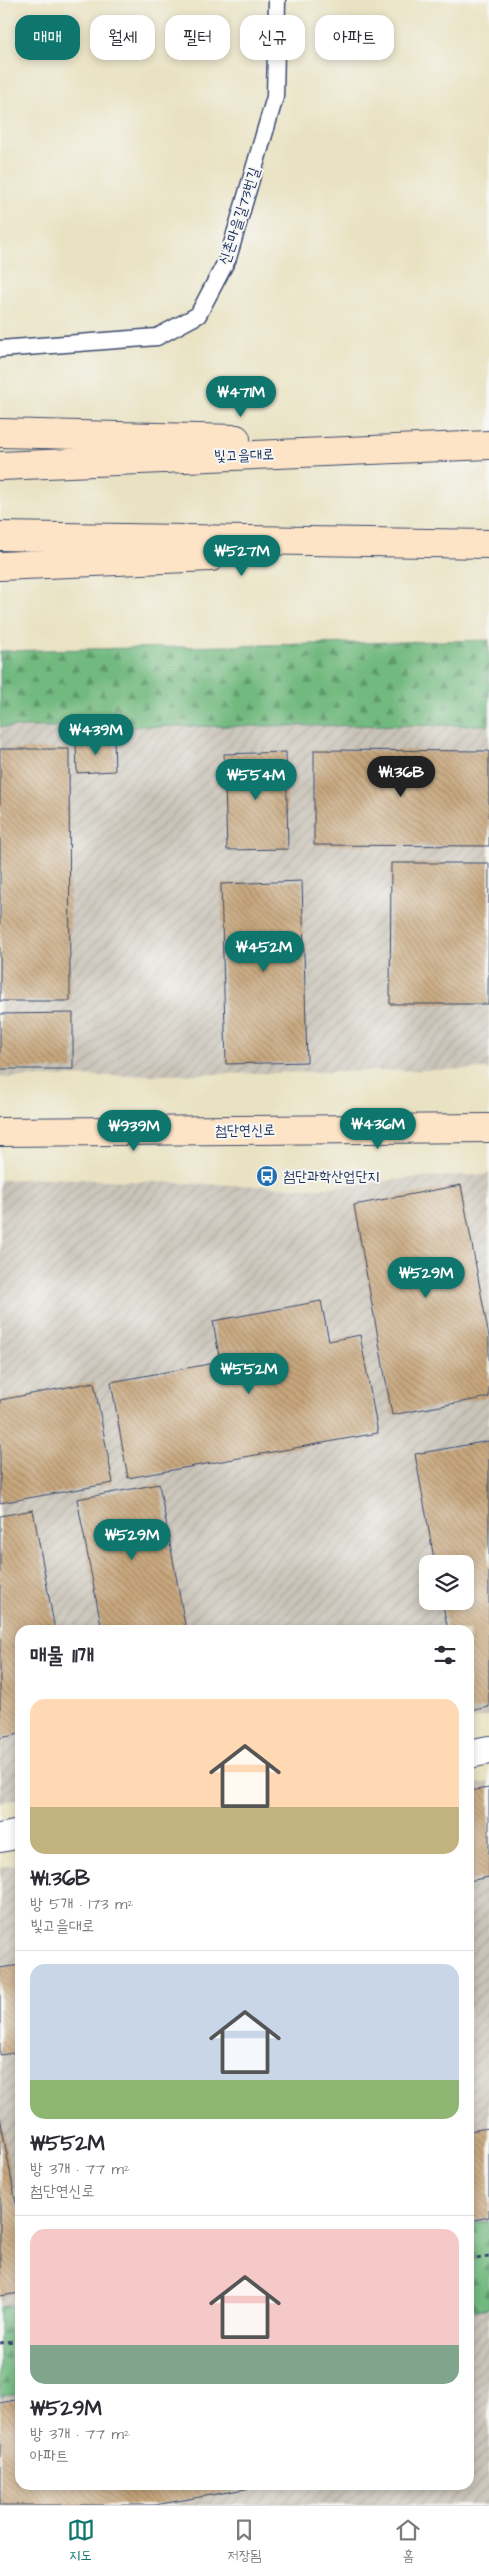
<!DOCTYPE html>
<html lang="ko">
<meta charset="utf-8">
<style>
body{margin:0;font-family:"Architects Daughter","Poor Story",sans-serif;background:#f2f2f3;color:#2b2b33;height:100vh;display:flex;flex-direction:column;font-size:19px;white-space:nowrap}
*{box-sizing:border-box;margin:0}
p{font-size:16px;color:#7c7c81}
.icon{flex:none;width:28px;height:28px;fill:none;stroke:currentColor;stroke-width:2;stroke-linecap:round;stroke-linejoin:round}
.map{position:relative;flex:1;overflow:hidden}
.drawer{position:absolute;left:15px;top:1625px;width:459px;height:865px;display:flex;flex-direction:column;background:#fff;border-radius:15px;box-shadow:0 2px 8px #0003}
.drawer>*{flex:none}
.top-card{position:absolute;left:15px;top:15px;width:460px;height:45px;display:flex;gap:10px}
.fabs{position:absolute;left:419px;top:1555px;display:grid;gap:10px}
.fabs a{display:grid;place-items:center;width:55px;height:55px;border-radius:10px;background:#fff;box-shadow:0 2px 8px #0003;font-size:25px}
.price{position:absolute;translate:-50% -42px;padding:0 11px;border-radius:18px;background:#0f766e;color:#fff;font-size:16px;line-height:32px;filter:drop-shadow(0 1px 2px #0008)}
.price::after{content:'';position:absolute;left:50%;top:30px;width:15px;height:11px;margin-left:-8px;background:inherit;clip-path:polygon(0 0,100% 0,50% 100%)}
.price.on{background:#222;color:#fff}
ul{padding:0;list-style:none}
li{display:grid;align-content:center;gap:10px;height:265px;padding:0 15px}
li+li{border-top:1px solid #e1e1e2}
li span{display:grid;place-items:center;height:155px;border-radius:15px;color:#555}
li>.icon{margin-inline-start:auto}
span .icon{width:90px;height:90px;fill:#fffc;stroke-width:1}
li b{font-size:21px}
h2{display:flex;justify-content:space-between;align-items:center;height:60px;padding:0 15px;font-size:21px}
.tag{padding:0 18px;border-radius:15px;background:#fff;box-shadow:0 2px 8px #0003;font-size:18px;line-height:45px}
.tag.on{background:#0f766e;color:#fff}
.tabs{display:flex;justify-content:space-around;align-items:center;height:70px;border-top:1px solid #e1e1e2;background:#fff;font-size:14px;color:#7c7c81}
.tabs a{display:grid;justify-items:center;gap:2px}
.tabs .on{color:#0f766e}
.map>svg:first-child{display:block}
.industrial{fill:url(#industrial-furrows);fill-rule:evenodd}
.forest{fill:url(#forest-firs);stroke:#46746e}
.building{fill:url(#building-back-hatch)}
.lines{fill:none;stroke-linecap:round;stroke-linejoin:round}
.lane-casing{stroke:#3a4a6d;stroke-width:19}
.street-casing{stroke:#3a4a6d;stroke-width:30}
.secondary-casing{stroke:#3a4a6d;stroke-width:30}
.path{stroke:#3a4a6d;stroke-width:3;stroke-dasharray:4 4;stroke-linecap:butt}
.lane{stroke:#fff;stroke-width:16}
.street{stroke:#fff;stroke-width:28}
.secondary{stroke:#fee4c6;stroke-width:28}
.labels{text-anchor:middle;stroke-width:4;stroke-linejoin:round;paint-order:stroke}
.street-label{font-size:15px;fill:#1b2f5e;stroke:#f6f6f2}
.poi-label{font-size:15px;fill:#1b2f5e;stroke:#f6f6f2;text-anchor:start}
</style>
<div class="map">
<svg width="489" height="2505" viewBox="0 0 489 2505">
<defs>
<pattern id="industrial-furrows" width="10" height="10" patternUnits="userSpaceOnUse" patternTransform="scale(1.25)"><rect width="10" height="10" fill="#c9c3b8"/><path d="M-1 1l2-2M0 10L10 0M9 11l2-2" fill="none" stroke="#aca8a1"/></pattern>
<pattern id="forest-firs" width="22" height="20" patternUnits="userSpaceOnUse" patternTransform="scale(1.25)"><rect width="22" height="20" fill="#72b97f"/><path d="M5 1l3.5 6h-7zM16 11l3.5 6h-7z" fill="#5d976b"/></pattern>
<pattern id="building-back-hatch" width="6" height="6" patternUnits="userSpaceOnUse" patternTransform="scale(1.25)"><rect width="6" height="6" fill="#c8a77d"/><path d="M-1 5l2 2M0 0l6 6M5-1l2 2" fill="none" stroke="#a2886a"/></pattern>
</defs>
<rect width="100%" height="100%" fill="#f6f6f2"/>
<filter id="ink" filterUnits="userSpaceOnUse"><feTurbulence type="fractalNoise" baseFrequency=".02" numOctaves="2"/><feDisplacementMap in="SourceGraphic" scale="10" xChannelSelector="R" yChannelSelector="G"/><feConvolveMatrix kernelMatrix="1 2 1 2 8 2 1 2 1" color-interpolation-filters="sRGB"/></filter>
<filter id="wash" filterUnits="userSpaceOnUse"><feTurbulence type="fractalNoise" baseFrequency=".0096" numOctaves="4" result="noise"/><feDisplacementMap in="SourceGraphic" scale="20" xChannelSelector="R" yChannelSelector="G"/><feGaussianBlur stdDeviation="1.12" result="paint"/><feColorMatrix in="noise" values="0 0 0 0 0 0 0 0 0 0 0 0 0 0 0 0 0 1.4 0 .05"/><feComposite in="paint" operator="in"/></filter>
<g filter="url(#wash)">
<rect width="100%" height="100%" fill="#e9e2c2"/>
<path class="industrial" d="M489 725V1069L0 1078V727Z
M489 1174V1716L469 1719V1630H20V1799L0 1802V1180L49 1178 317 1188 412 1178ZM428 1564H465V1601H428Z
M489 1782V2221L469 2225V1785Z
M20 1864V2304L0 2307V1868Z
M489 2307V2505H0V2397L20 2394V2485H469V2311Z"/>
<path class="forest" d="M489 640V725L0 727V651Z
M489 2221V2308L469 2311V2225Z
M20 2304V2394L0 2397V2307Z"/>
<g id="blocks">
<path class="building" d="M114 740 115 771 77 773 76 742Z
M0 749H69L70 1001H0Z
M314 750 489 751V846L314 845Z
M286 752 288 849 227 850 224 754Z
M391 863H489L488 1004H390Z
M302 881 307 1062 226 1064 221 884Z
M73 1013V1069H0V1014Z
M461 1185 489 1337V1397L392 1415 354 1205Z
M321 1301 329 1341 360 1335 378 1433 128 1478 111 1382 220 1362 213 1321Z
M94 1382 113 1483 0 1503V1400Z
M489 1441V1707L469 1711V1630H448L442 1601H465V1564H435L415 1454Z
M159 1484 186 1630H102L77 1499Z
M33 1510 55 1630H20V1734L0 1738V1516Z
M489 1788V1877L469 1881V1791Z
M20 1965V2052L0 2055V1968Z
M0 2117 17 2209H20V2293L0 2296Z
M489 2128V2217L469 2221V2131Z
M20 2399V2485L262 2486 155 2505H0V2403Z
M469 2453 472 2468H469Z"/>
</g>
</g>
<g filter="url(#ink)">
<use href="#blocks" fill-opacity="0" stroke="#3a4a6d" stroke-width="1"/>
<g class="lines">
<g class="lane-casing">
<path id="lane" d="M0 349 157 337 198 315 228 258 275 97 277 0"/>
</g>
<g class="street-casing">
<path id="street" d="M469 1754 489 1750
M0 1838 20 1834"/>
</g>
<g class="secondary-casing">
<path id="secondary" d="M0 433 236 439
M0 466 489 445
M0 536 489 544
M0 566 211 557
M0 1132 489 1128"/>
</g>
<path class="path" d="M469 2260 489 2257
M0 2343 20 2340"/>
<use href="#lane" class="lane"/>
<use href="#street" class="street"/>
<use href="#secondary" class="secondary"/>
</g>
</g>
<defs>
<g id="bus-disc" transform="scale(1.125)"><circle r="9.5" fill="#1f6fb2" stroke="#f6f6f2"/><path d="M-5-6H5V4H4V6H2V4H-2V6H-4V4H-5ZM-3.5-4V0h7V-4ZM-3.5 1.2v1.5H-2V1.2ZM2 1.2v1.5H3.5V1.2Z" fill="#fff"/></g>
</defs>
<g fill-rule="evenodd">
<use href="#bus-disc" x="267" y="1176"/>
</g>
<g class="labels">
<g class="street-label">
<text transform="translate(239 216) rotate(-72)" y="5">신촌마을길73번길</text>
<text transform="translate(244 455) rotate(-2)" y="5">빛고을대로</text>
<text transform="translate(245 1130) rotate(-1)" y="5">첨단연신로</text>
</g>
<g class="poi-label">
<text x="283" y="1181">첨단과학산업단지</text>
</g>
</g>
</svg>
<div class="fabs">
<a><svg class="icon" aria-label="layers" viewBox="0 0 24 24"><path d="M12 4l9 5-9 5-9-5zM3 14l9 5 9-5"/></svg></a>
</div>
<b class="price" style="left:241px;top:418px">₩471M</b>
<b class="price" style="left:242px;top:577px">₩527M</b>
<b class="price" style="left:96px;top:756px">₩439M</b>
<b class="price on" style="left:401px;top:798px">₩1.36B</b>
<b class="price" style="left:256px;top:801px">₩554M</b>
<b class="price" style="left:264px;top:973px">₩452M</b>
<b class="price" style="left:378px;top:1150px">₩436M</b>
<b class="price" style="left:134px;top:1152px">₩939M</b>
<b class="price" style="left:426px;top:1299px">₩529M</b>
<b class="price" style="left:249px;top:1395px">₩552M</b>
<b class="price" style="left:132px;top:1561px">₩529M</b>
<div class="top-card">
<a class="tag on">매매</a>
<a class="tag">월세</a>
<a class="tag">필터</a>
<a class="tag">신규</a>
<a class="tag">아파트</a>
</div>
<section class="drawer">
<h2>매물 11개<svg class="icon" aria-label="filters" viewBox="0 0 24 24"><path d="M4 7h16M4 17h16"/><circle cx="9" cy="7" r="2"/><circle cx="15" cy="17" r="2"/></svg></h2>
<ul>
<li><span style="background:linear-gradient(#ffd9b3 70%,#c2b280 0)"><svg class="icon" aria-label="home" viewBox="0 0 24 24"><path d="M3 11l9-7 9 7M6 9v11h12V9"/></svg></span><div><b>₩1.36B</b><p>방 5개 · 173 m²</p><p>빛고을대로</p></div></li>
<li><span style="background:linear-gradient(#c9d6e8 75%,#8fb573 0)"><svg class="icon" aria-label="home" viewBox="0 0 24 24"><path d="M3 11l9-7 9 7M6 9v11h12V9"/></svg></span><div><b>₩552M</b><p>방 3개 · 77 m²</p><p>첨단연신로</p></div></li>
<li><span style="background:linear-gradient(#f6c9c9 75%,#7fa58c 0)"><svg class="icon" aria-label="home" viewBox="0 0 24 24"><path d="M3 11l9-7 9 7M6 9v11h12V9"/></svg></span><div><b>₩529M</b><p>방 3개 · 77 m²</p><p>아파트</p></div></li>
</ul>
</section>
</div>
<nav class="tabs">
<a class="on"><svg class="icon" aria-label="map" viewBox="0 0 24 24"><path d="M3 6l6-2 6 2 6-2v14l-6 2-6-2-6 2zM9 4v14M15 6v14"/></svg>지도</a>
<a><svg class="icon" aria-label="saved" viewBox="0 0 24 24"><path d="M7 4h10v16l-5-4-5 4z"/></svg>저장됨</a>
<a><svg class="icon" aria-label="home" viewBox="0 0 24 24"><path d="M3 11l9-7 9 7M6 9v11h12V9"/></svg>홈</a>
</nav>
